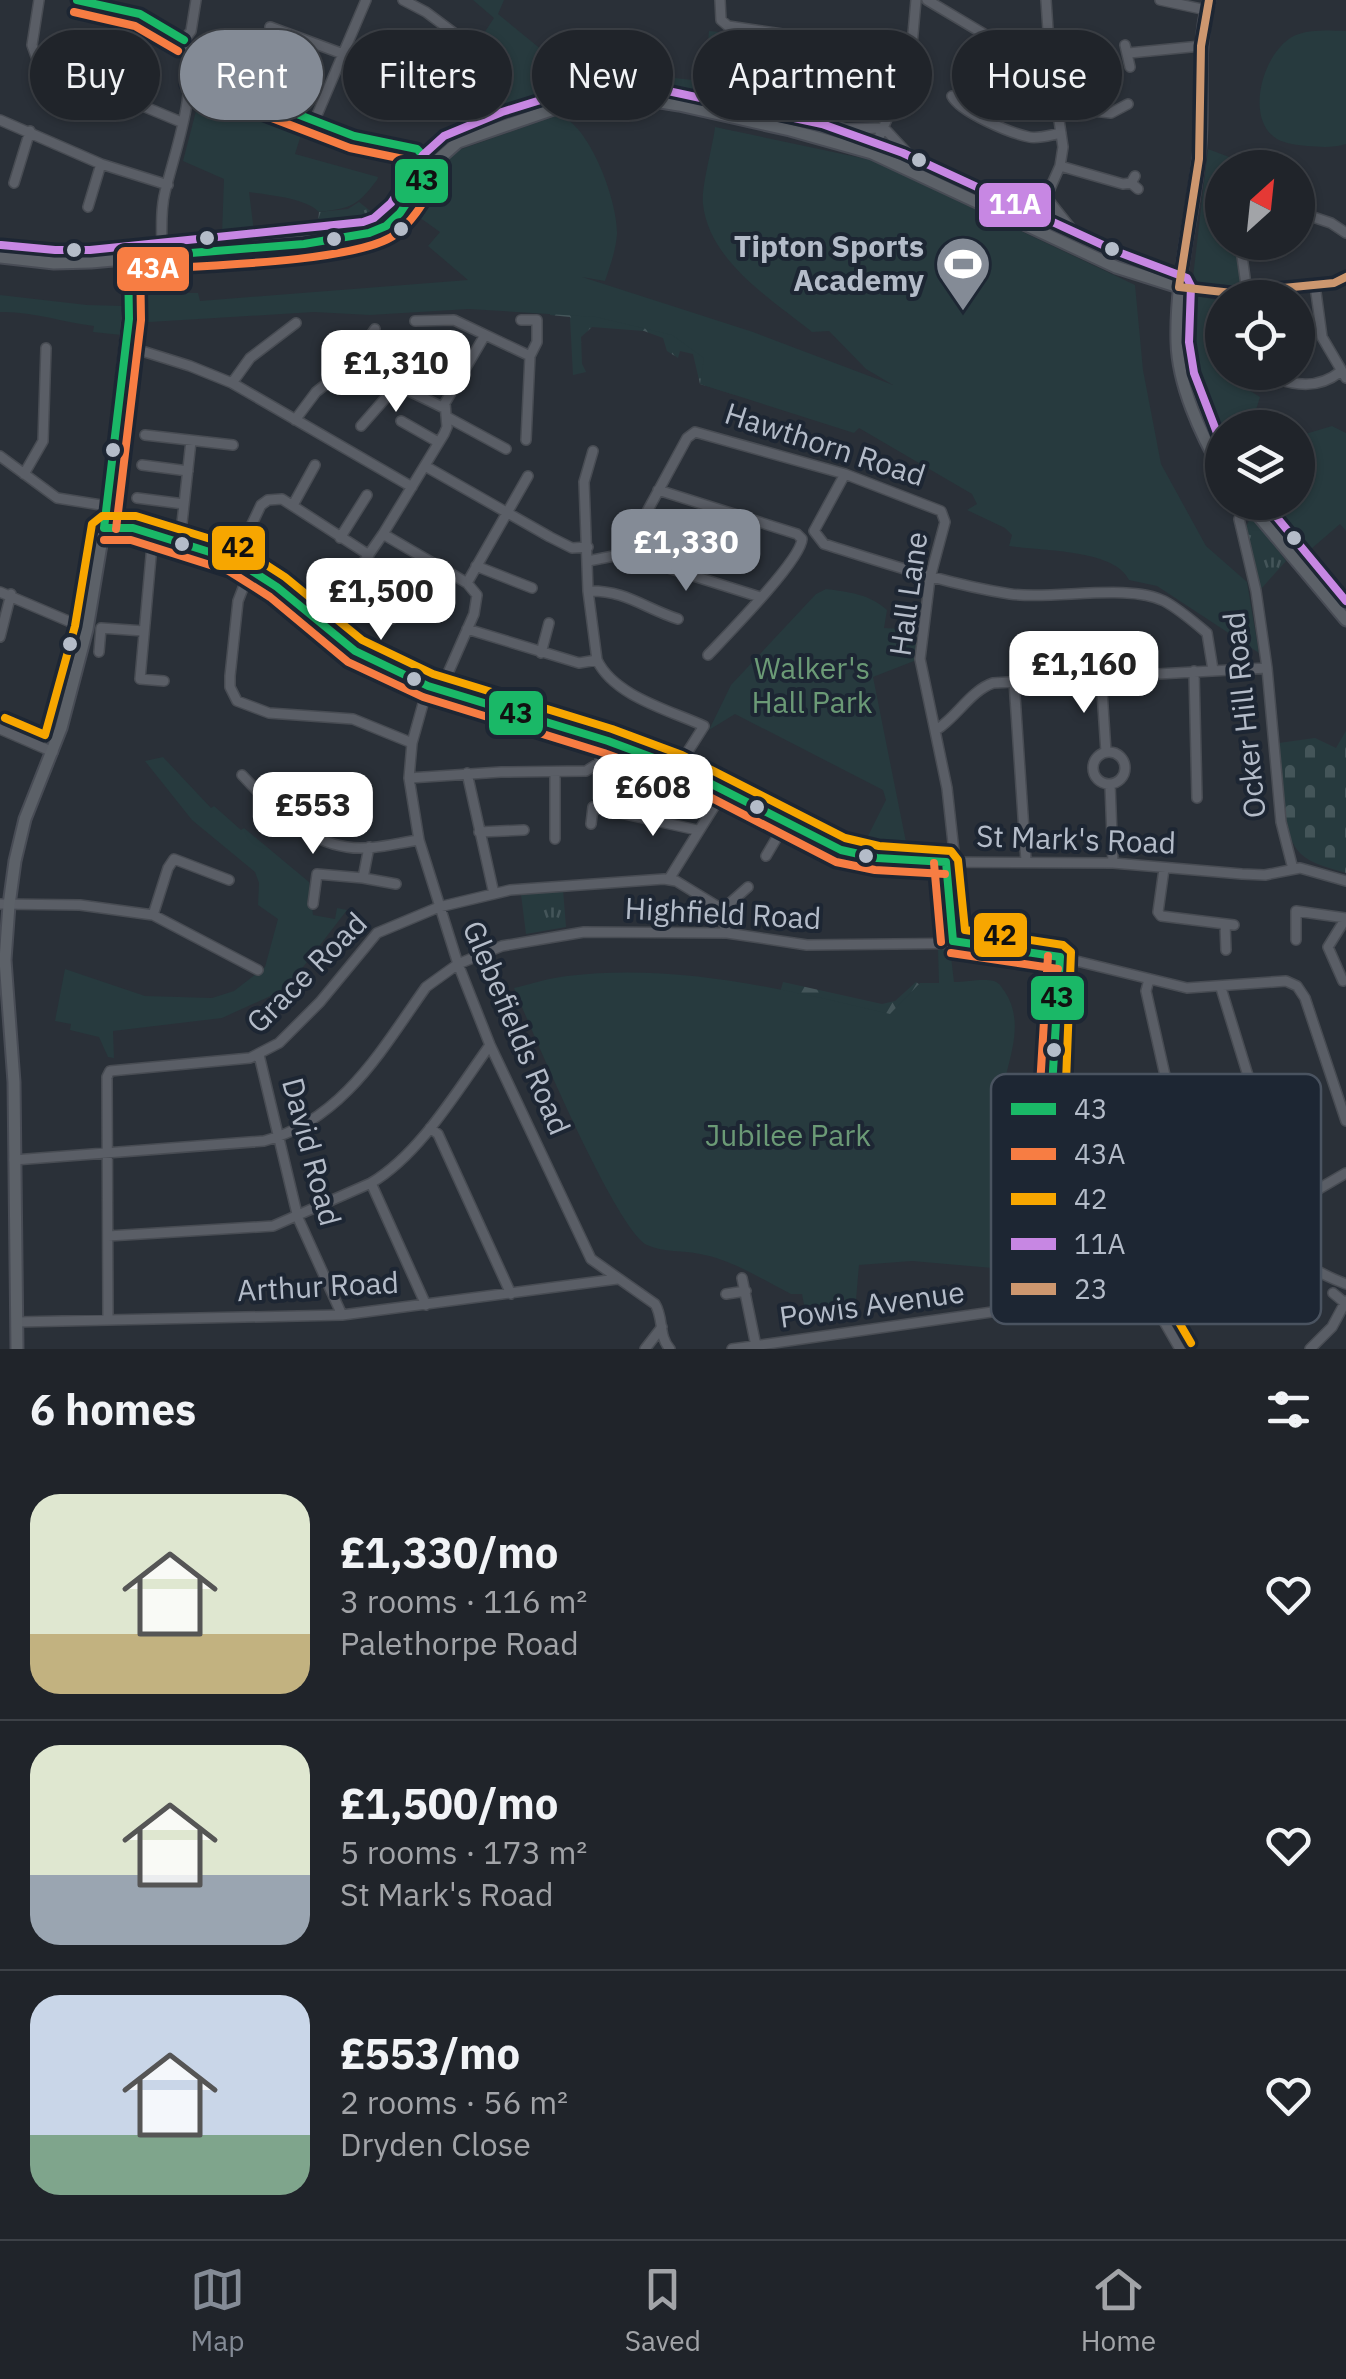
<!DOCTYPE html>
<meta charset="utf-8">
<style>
body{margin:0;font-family:"IBM Plex Sans",sans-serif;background:#2d3036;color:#f1f3f6;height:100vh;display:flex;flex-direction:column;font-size:38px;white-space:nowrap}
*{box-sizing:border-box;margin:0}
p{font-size:32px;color:#a2a4a8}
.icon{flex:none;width:55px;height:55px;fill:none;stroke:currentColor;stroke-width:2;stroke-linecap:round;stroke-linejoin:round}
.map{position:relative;height:1349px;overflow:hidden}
.details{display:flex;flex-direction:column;background:#20242a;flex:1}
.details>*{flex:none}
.banner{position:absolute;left:30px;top:30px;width:1288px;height:90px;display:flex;gap:20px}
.needle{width:65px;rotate:27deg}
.controls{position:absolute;left:1205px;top:150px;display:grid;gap:20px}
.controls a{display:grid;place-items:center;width:110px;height:110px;border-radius:50%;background:#20242a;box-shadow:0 2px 8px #0004,0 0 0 2px #3d4147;font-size:50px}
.price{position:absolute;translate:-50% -85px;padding:0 22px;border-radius:20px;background:#fff;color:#222;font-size:32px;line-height:65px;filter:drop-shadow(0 2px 5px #0008)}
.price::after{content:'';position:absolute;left:50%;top:60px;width:30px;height:22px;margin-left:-15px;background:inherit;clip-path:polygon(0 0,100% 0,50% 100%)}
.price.active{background:#848b96;color:#fff}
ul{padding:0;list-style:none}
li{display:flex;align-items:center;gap:30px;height:250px;padding:0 30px}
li+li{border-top:2px solid #3d4147}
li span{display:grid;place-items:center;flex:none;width:280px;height:200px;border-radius:30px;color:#555}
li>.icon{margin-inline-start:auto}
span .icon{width:120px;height:120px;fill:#fffc;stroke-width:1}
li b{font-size:42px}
h2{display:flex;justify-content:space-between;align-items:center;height:120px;padding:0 30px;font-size:42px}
.pill{padding:0 35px;border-radius:45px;background:#20242a;box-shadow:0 2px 8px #0004,0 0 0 2px #3d4147;font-size:35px;line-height:90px}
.pill.active{background:#848b96;color:#fff}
.menu{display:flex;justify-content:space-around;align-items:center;height:140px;border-top:2px solid #3d4147;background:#20242a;font-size:28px;color:#a2a4a8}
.menu a{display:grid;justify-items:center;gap:5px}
.menu .active{color:#848b96}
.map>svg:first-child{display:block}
.grass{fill:url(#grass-tufts)}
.forest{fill:url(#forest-firs)}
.cemetery{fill:url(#cemetery-stones)}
.park{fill:#273a3e}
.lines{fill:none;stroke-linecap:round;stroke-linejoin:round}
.minor-casing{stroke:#484c53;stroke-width:12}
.major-casing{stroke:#484c55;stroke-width:15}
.minor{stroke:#5a5e66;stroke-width:9}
.major{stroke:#5c6168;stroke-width:11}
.bus-1-casing{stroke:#1d2633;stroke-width:15}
.bus-2-casing{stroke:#1d2633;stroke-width:15}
.bus-3-casing{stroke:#1d2633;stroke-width:15}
.bus-4-casing{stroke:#1d2633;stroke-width:15}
.bus-5-casing{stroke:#1d2633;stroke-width:15}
.bus-1{stroke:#1ab867;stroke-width:8}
.bus-2{stroke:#f77d43;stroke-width:8}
.bus-3{stroke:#f7a600;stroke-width:8}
.bus-4{stroke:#c787e3;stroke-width:8}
.bus-5{stroke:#cd976f;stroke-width:8}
.bus-dot{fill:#b4bcc9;stroke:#1d2633;stroke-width:4}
.labels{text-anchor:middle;stroke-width:8;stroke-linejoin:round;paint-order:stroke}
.poi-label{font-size:30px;font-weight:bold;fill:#b4bcc9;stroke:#1d2633;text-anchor:end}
.street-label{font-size:30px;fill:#b4bcc9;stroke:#1d2633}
.park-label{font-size:30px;fill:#6b9a76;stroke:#1d2633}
.key{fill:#1d2633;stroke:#4a5360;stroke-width:2.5}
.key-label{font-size:28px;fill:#b4bcc9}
.line-badge{stroke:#1d2633;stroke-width:4}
.badge-label{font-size:28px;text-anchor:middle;font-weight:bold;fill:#fff}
.pale-badge-label{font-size:28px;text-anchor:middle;font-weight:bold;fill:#111}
</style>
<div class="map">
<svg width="1346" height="1349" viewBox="0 0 1346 1349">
<defs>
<pattern id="grass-tufts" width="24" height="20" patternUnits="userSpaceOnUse" patternTransform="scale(2.5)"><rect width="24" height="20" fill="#273a3e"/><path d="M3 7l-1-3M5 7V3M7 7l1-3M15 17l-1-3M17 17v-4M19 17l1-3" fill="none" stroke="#445559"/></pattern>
<pattern id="forest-firs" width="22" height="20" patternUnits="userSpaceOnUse" patternTransform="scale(2.5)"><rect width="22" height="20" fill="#273a3e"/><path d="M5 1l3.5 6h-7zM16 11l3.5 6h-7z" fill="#445559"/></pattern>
<pattern id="cemetery-stones" width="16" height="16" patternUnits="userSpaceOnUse" patternTransform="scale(2.5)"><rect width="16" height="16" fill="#273a3e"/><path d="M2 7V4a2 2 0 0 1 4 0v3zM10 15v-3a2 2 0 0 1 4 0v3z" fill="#445559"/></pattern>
</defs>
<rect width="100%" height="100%" fill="#2a3038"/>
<path class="grass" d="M359 202 379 218 365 226 317 231 319 212 348 209Z
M1250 519 1255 520 1286 561 1260 590 1246 527Z
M563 890 566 927 526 934 521 894Z"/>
<path class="forest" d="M709 31 718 32 710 103 585 85 597 77 627 73 692 80C711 73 707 48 709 31Z
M551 306 701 341 735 395 700 384 693 354 680 351 678 358 667 351 663 338 644 331 592 327 581 337 582 364 586 372 573 375 570 317 550 315Z
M783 982 882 1004 895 1001 916 982 923 987 888 1019 780 993Z"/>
<path class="cemetery" d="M1346 731V873C1331 868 1313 865 1301 854 1278 831 1281 774 1279 743L1315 738 1336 748Z"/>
<path class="park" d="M473 0H504L498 14 587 87H608L612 91 580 95 503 121 498 120 483 84 488 81 483 69 469 56 494 18Z
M1346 31V144C1333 148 1321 147 1307 146 1298 145 1286 144 1277 139 1242 118 1265 44 1299 34 1313 29 1331 31 1346 31Z
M202 88 304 125 295 154 378 177 377 180C357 206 352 208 319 212 306 198 269 195 249 192L254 232 222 235 224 179 183 161Z
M559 115C590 125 618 202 617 234 616 250 610 266 605 281L582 277 753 332 893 385 866 369 829 331 812 332C771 299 709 261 703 204 701 187 713 146 715 127L871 160 1135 285 1143 370 1161 464 1206 546 1247 582 1259 653 1157 586 1129 580C1115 549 1041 551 1009 546L1012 535 1005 528 967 510 977 504 972 494 859 428 854 433 700 384 704 358 672 335 596 317 469 309 370 315 314 312 133 323 137 293H198L200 301 468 280 428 246 440 232 412 212 453 152Z
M1208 149 1245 163V167L1222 168V242L1235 243 1243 279 1237 286 1198 283 1193 277Z
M0 295 87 305 124 306 122 335 93 332 94 326C61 322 32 311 0 312Z
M1197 296 1222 301V372L1230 373 1229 378 1260 397 1255 413 1287 427 1222 428V454L1199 402 1183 350 1187 305Z
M1332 426 1346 433V531L1340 524 1303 556 1274 520 1298 502 1308 489 1298 477V433L1302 435Z
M826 589C848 592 870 594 887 610L884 628 918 630 914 661 873 677 908 852 863 846 886 800 883 790 735 714 709 730 731 685 816 594Z
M163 757 211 808 214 806 241 830 244 828 309 882 313 915 335 919 337 908 347 910 280 997 275 994 222 1018 113 1031 114 1058 108 1057 99 1037 70 1030 71 1024 55 1021 65 969 145 996 212 998 234 991 265 967 278 919 258 905 259 883 255 872 192 820 145 761Z
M950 948 954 982C965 982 983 978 994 981 1000 983 1002 988 1005 992 1036 1039 981 1097 1008 1139L1063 1142 1103 1159 1174 1224 1130 1245 1149 1280 1135 1285 1124 1249 1004 1269 912 1261 859 1265 856 1300 805 1310 802 1294H791C763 1280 731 1259 700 1254 682 1250 665 1253 647 1245 616 1230 531 1029 514 988 531 984 549 978 567 976 677 963 783 989 890 1014L920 983H939L938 950Z"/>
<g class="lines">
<g class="minor-casing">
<path id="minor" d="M39 0 32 45 38 62 181 122
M77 0 140 14 184 40
M403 0 426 12 474 48
M720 0 721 20 728 26 803 37 834 35 850 38 910 67
M927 0 1016 53 1050 60
M1160 0 1206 10
M270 27 411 79
M1125 45 1130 67
M1129 53 1201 46
M190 73 354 136 417 149 423 152 432 165
M952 96C960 112 1010 133 1029 137 1039 139 1050 135 1061 133
M716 97 846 129 884 128 910 156 1004 201 1046 197 1073 231 1131 257
M1057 107 1111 113 1128 104
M0 120 101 164 168 185
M314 122 366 0
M872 153 910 67 916 0
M1060 166 1123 184 1131 183
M1135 176 1131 183 1138 189
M14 183 30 131
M88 207 101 164
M1298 212 1331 223 1346 233
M1033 227 1060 166 1063 147 1050 60 1046 0
M1240 242 1247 292
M162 255C162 235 160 211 165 192 177 143 199 90 184 40L191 31 196 0
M1315 285 1322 337 1346 378
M1179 287 1232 293 1334 283 1346 277
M415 321 454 320 530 356 537 342V320H521
M126 346 190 366 232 383 412 487
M357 357 397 385 444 408
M1269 372V377C1295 385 1317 390 1340 372
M232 383 250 358 296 323
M447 417 506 449
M295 420 316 392 350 365 375 329
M401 421 438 442
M361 426 397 385
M145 435 233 445
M526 440 530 356
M593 451 584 482 588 591 597 660C614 696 669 710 704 726L678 767
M0 456 57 498 107 506
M142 465 188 471
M425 466 550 537 572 548 588 547
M24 474 43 441 46 348
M845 474 814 531 824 544C885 563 946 584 1010 594 1053 600 1129 583 1164 601 1179 609 1194 622 1207 633L1213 670
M658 490 797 534 802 539C801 560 727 635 708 655
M137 498 184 504
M1248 504 1239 519 1256 591 1267 668 1281 822 1293 869
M293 505 315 465
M104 528H133L207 549 235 560 277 587 355 651 387 669 428 686 608 741 678 767 841 850 877 858 922 862 1113 863 1242 874 1265 875 1300 868 1346 881
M153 534 140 679 164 681
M383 534 467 583 477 595 474 614 441 689
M340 538 367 495
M180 541 191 441
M624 554 687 438 695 432 845 474 941 511 945 522 930 578 920 659 947 788 955 861
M235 560 261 505 268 500 282 499 369 555
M588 561 624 554 760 597
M476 566 532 588
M250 570 238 601 230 676V687L237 701 269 713 353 719 412 743
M467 583 528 476
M588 591C625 590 644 608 678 619
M0 592 87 629
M392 619 425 559
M320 625 383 534 444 434 447 427 445 403 485 335
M467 629 579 663 597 660
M0 637 11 594
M99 652 101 628 144 631
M541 653 549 623
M1194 671 1197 798
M1101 676 1106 752
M1014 681 1026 861
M428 686 412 743 409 778 419 840 458 964 490 1045 591 1259 655 1304C664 1318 658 1336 670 1349
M0 729 53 752
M936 730C957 717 970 691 993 683L1267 668
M1093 768a16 16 0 1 1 32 0a16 16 0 1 1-32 0Z
M555 772V839
M467 773 494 894
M242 775C270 805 304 841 347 847 370 851 396 843 419 840
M409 778 501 772 586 771 599 763 608 741
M1110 784 1113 863
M591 824 593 807 697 830
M479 832 524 830
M369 847 363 878 396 884
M766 856 786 822
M946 862 953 941
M1164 869 1158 912 1161 916 1234 925
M669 879 725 789
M0 904 80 905 153 915 258 970
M313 904 317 874 363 878
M721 911 748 887
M153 915 168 868 174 859 229 880
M1225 924 1226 950
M1296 940V911L1346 918 1328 947 1343 981
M1060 957 1051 1079 1056 1092C1084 1106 1118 1104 1143 1123 1214 1178 1258 1251 1346 1284
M1149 979 1146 991 1178 1133 1174 1150
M259 1055 298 1218 342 1315
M430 1128 438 1134 511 1294
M14 1160 264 1141C343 1120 382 1049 426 987L458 964 502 946 584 932 727 933 807 945 982 943 1060 957 1187 988 1286 981 1297 986 1305 998 1346 1121
M1198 1173C1212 1145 1252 1144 1258 1108L1221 988
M371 1183 426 1305
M108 1236 273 1226 371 1183C420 1154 457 1091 490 1045
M742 1278 756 1346
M1146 1290 1180 1349
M1333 1293 1345 1303
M726 1294 746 1291
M1257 1309 1287 1255
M108 1319 107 1077 110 1071 250 1058 279 1043 320 1002 377 933 439 907 510 890 664 879 676 881 717 906 727 933
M17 1322 342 1315 617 1279
M645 1349 662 1327
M732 1349 1146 1290 1346 1173
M1310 1349 1332 1327 1346 1301"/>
</g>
<g class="major-casing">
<path id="major" d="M1209 0C1196 48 1204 96 1200 145 1195 211 1175 275 1177 342 1178 385 1201 435 1222 471
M0 257 54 263 91 262 324 241 375 232 393 220 432 165 458 142 571 103 602 98H636L679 105 790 130 872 153 1116 267 1179 287
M1247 502 1346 620
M17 1349 14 1082 5 960 9 905 15 861 25 819 61 728 87 629 109 496 126 346 131 296 128 258"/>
</g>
<use href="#minor" class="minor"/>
<use href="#major" class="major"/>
<g class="bus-1-casing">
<path id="bus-1" d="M77 0 140 14 184 40
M190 73 354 136 417 149 432 165
M128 258 304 244 369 233 386 226 400 213 432 165
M104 528H133L235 560 277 587 355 651 428 686 608 741 678 767 841 850 877 858 946 862
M104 528 129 319 128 258
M946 862 953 941
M953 941 1060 957
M1060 957 1052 1087 1071 1099 1140 1120 1254 1228
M1146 1290 1254 1228"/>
</g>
<g class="bus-2-casing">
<path id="bus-2" d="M74 12 135 26 178 51
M186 85 350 148 413 161 422 172
M129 270C185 266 357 264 396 234 417 218 428 193 442 172
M116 529 141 320 140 258
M104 540H131L229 571 270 597 348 662 423 697 604 753 673 778 836 862 875 870 945 874
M934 863 941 942
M951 953 1058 969
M1048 956 1040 1086 1042 1094 1066 1111 1133 1131 1245 1237
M1152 1301 1260 1239"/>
</g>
<g class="bus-3-casing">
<path id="bus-3" d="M5 718 45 735 75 626 92 524 102 516H136L240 548 285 577 362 640 433 674 612 729 682 755 845 838 879 846 951 851 958 860 965 930 1063 945 1071 952 1066 1082 1148 1110 1265 1223 1266 1231 1261 1238 1163 1295 1191 1343"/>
</g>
<g class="bus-4-casing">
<path id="bus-4" d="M1 245 55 250H90L363 222 374 218 391 203 423 155 444 136 502 112 573 90 613 86 654 88 822 124 903 153 1118 252 1187 278 1191 286 1189 342 1194 373 1222 446
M1264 502 1346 601"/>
</g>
<g class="bus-5-casing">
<path id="bus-5" d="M1179 287 1199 159 1201 46 1209 0
M1179 287 1232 293 1334 283 1346 277"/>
</g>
<use href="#bus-1" class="bus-1"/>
<use href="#bus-2" class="bus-2"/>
<use href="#bus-3" class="bus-3"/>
<use href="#bus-4" class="bus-4"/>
<use href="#bus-5" class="bus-5"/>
</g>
<defs>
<g id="stadium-pin" transform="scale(2.875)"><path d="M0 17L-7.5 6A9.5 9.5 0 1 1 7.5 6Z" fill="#848b96" stroke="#1d2633"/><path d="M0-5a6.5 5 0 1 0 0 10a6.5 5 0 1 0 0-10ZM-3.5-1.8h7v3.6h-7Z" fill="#fff"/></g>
</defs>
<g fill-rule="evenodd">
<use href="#stadium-pin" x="963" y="264"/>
</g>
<g class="bus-dot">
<circle cx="919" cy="160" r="9"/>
<circle cx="401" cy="229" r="9"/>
<circle cx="207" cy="238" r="9"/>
<circle cx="334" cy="239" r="9"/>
<circle cx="1112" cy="249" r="9"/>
<circle cx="74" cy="250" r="9"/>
<circle cx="113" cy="450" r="9"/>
<circle cx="1294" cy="538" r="9"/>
<circle cx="182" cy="544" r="9"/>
<circle cx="70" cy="644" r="9"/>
<circle cx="414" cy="679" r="9"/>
<circle cx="757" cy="807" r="9"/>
<circle cx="866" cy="856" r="9"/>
<circle cx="1054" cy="1050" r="9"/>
</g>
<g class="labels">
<g class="poi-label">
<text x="924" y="257">Tipton Sports<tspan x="924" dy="34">Academy</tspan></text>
</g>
<g class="street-label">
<text transform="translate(825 445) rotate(18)" y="10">Hawthorn Road</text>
<text transform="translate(909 594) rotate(-82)" y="10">Hall Lane</text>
<text transform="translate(1245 715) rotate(-96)" y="10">Ocker Hill Road</text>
<text transform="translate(1076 840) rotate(2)" y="10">St Mark's Road</text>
<text transform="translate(723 914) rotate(3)" y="10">Highfield Road</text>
<text transform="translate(307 973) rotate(-45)" y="10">Grace Road</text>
<text transform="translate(516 1028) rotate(67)" y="10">Glebefields Road</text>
<text transform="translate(311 1152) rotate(75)" y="10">David Road</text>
<text transform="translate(318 1287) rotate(-3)" y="10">Arthur Road</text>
<text transform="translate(872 1305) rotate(-8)" y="10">Powis Avenue</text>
</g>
<g class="park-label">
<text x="812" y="679">Walker's<tspan x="812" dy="34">Hall Park</tspan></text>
<text x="788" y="1146">Jubilee Park</text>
</g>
</g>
<rect x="991" y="1074" width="330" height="250" rx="15" class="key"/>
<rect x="1011" y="1103" width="45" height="12" fill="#1ab867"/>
<rect x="1011" y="1148" width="45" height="12" fill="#f77d43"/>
<rect x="1011" y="1193" width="45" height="12" fill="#f7a600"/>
<rect x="1011" y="1238" width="45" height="12" fill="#c787e3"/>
<rect x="1011" y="1283" width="45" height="12" fill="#cd976f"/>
<g class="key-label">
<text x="1074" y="1119">43</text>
<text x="1074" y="1164">43A</text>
<text x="1074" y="1209">42</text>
<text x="1074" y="1254">11A</text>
<text x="1074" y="1299">23</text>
</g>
<g class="line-badge">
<rect x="393" y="157" width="57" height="48" rx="10" fill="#1ab867"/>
<rect x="977" y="181" width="76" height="48" rx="10" fill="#c787e3"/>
<rect x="115" y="245" width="76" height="48" rx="10" fill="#f77d43"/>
<rect x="210" y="524" width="57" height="48" rx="10" fill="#f7a600"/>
<rect x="487" y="689" width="58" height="48" rx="10" fill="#1ab867"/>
<rect x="972" y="911" width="57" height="48" rx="10" fill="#f7a600"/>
<rect x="1029" y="974" width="57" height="48" rx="10" fill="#1ab867"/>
</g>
<g class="badge-label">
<text x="1015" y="214">11A</text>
<text x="153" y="278">43A</text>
</g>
<g class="pale-badge-label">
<text x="422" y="190">43</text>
<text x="238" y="557">42</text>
<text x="516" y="723">43</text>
<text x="1000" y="945">42</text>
<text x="1057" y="1007">43</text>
</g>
</svg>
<div class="controls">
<a><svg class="needle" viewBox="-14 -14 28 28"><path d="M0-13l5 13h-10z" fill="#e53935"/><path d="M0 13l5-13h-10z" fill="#a2a4a8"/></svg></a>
<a><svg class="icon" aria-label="locate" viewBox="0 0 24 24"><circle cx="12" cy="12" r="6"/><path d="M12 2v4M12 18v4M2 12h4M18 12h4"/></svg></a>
<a><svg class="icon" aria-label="layers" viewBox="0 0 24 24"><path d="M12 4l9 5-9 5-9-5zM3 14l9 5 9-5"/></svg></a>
</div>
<b class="price" style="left:396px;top:415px">£1,310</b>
<b class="price active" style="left:686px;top:594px">£1,330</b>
<b class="price" style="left:381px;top:643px">£1,500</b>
<b class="price" style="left:1084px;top:716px">£1,160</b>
<b class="price" style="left:653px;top:839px">£608</b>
<b class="price" style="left:313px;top:857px">£553</b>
<div class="banner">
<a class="pill">Buy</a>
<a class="pill active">Rent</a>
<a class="pill">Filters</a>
<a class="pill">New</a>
<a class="pill">Apartment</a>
<a class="pill">House</a>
</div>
</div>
<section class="details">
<h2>6 homes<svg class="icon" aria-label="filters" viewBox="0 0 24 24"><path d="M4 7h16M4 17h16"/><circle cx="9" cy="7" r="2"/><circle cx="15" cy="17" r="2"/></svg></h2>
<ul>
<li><span style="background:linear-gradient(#dfe7d0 70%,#c2b280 0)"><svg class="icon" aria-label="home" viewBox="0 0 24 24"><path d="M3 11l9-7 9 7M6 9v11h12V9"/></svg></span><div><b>£1,330/mo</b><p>3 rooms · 116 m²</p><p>Palethorpe Road</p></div><svg class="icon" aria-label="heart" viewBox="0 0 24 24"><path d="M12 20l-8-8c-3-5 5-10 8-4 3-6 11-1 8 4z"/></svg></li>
<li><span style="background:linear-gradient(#dfe7d0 65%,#9aa5b1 0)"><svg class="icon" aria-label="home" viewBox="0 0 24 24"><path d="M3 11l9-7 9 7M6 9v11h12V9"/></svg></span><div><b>£1,500/mo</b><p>5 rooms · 173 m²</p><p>St Mark's Road</p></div><svg class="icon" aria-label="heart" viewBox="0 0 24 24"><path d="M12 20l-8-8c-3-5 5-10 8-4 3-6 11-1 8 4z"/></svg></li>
<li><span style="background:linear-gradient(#c9d6e8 70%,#7fa58c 0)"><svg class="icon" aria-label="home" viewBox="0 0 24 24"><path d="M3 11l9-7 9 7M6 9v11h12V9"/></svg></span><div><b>£553/mo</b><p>2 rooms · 56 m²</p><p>Dryden Close</p></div><svg class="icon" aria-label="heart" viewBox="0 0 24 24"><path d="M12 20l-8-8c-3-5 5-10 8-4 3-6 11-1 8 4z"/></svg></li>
</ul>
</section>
<nav class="menu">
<a class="active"><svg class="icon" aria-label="map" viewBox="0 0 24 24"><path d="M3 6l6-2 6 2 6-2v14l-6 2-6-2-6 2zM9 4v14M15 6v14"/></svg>Map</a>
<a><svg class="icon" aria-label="saved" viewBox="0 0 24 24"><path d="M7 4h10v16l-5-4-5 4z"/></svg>Saved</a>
<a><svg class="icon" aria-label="home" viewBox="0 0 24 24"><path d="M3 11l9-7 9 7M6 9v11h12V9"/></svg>Home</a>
</nav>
